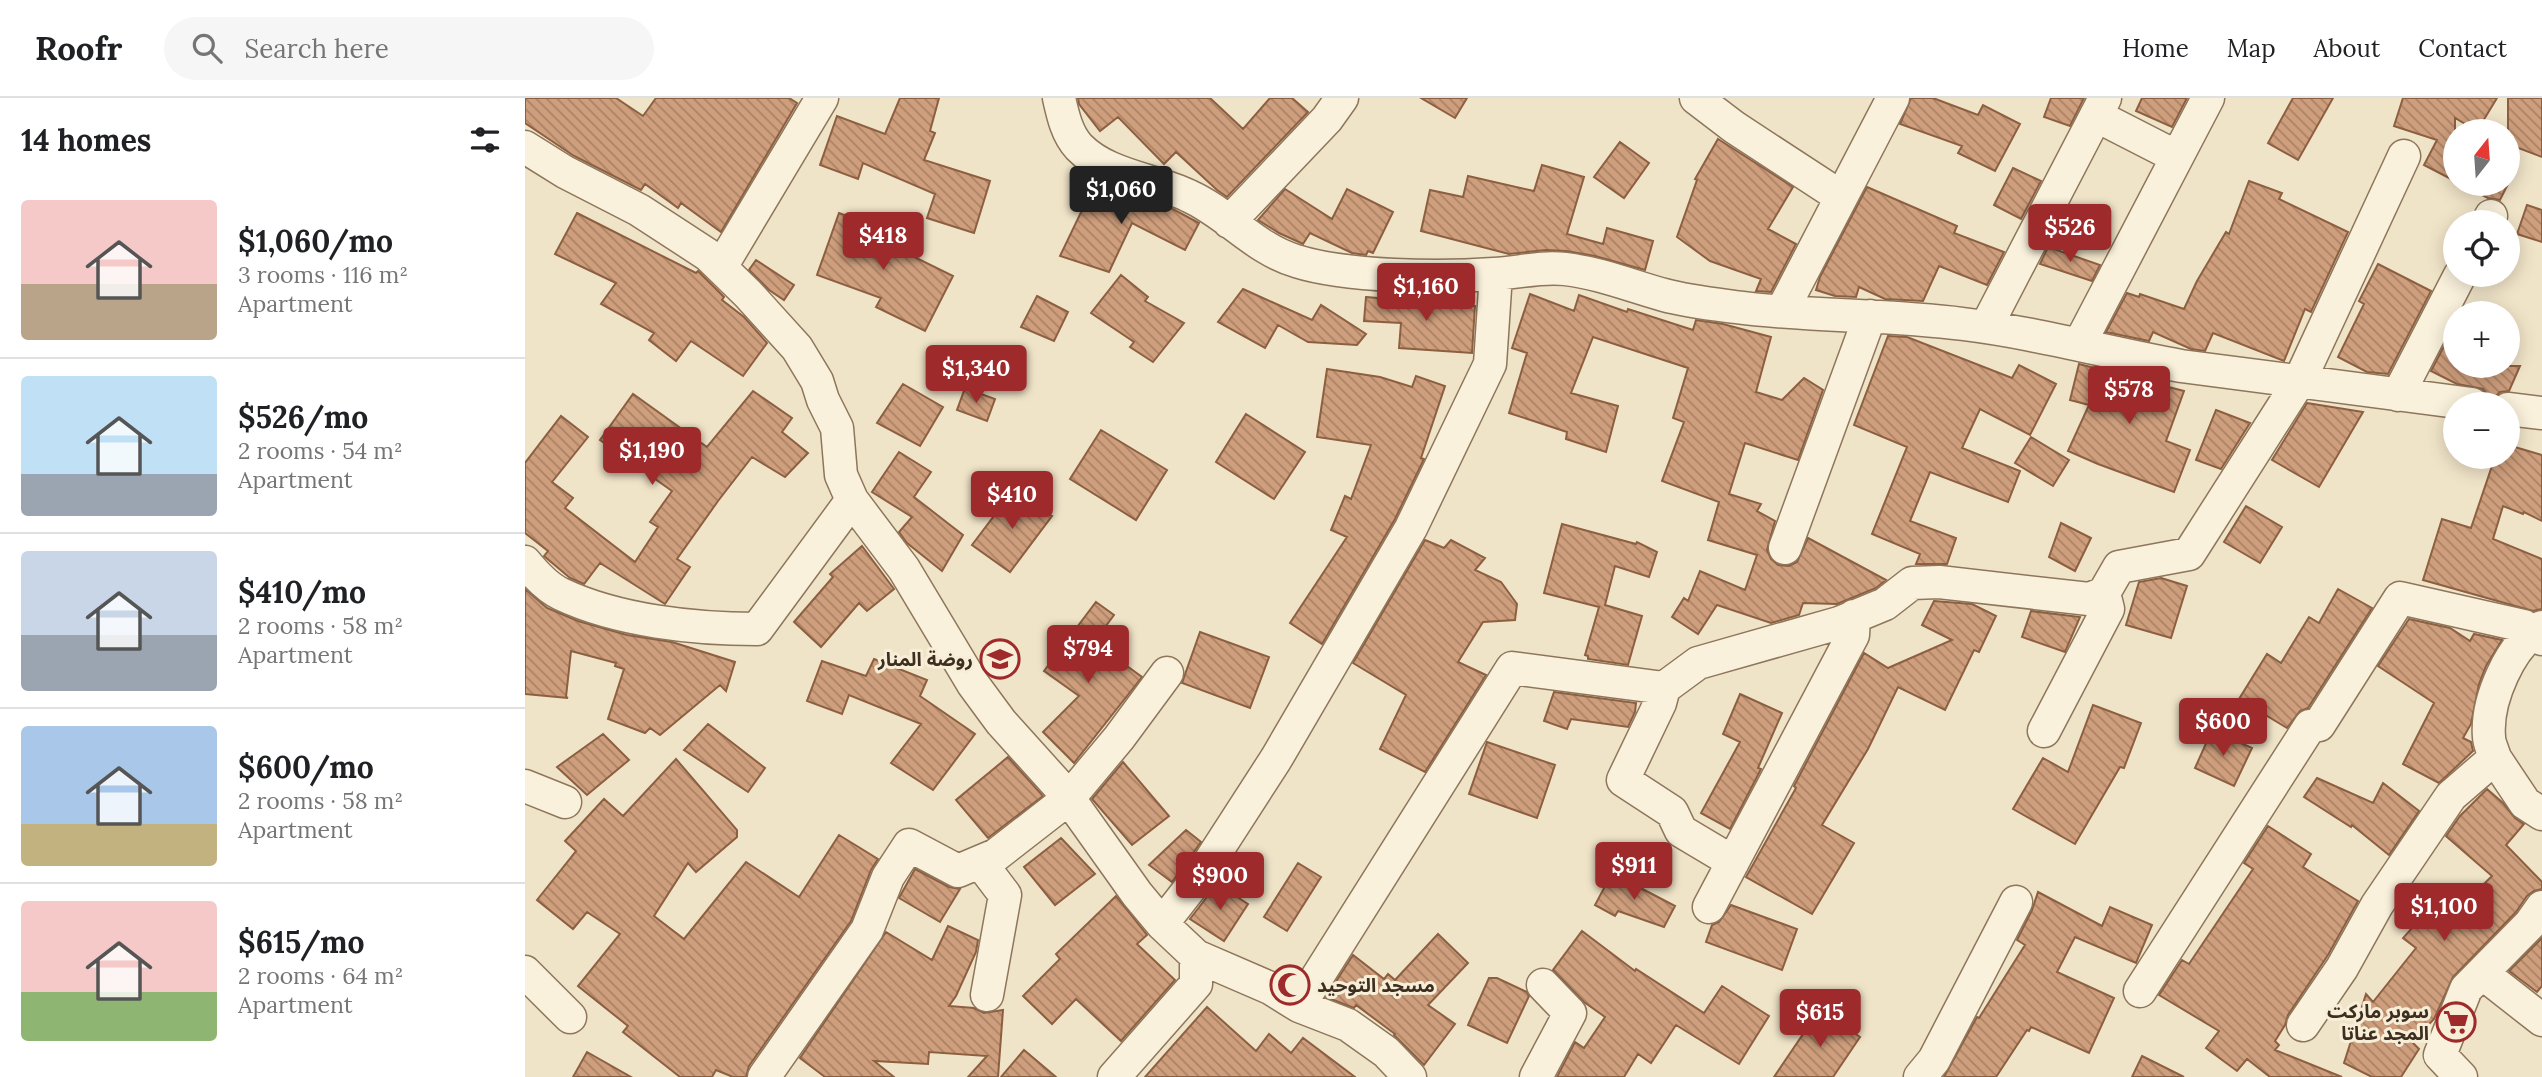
<!DOCTYPE html>
<meta charset="utf-8">
<style>
body{margin:0;font-family:Lora,"Noto Sans Arabic",serif;background:#f6f6f6;color:#202124;height:100vh;display:flex;flex-direction:column;font-size:26px;white-space:nowrap}
*{box-sizing:border-box;margin:0}
p{font-size:23px;color:#757577}
.icon{flex:none;width:38px;height:38px;fill:none;stroke:currentColor;stroke-width:2;stroke-linecap:round;stroke-linejoin:round}
.map{position:relative;flex:1;overflow:hidden}
.sheet{display:flex;flex-direction:column;background:#fff;width:525px}
.sheet>*{flex:none}
.needle{width:46px;rotate:17deg}
.controls{position:absolute;left:1918px;top:21px;display:grid;gap:14px}
.controls a{display:grid;place-items:center;width:77px;height:77px;border-radius:50%;background:#fff;box-shadow:0 4px 18px #0003;font-size:35px}
.price{position:absolute;translate:-50% -60px;padding:0 16px;border-radius:7px;background:#9e2a2b;color:#fff;font-size:23px;line-height:46px;filter:drop-shadow(0 2px 4px #0008)}
.price::after{content:'';position:absolute;left:50%;top:42px;width:21px;height:16px;margin-left:-10px;background:inherit;clip-path:polygon(0 0,100% 0,50% 100%)}
.price.selected{background:#222;color:#fff}
ul{padding:0;list-style:none}
li{display:flex;align-items:center;gap:21px;height:175px;padding:0 21px}
li+li{border-top:2px solid #e0e0e0}
li span{display:grid;place-items:center;flex:none;width:196px;height:140px;border-radius:7px;color:#555}
li>.icon{margin-inline-start:auto}
span .icon{width:84px;height:84px;fill:#fffc;stroke-width:1}
li b{font-size:30px}
h2{display:flex;justify-content:space-between;align-items:center;height:84px;padding:0 21px;font-size:30px}
header{display:flex;align-items:center;gap:42px;box-sizing:border-box;height:98px;padding:0 35px;background:#fff;border-bottom:2px solid #e0e0e0}
header strong{font-size:33px}
nav{display:flex;gap:38px;margin-inline-start:auto;font-size:24px}
.search{width:490px;height:63px;background:#f6f6f6;display:flex;align-items:center;gap:18px;box-sizing:border-box;padding:0 24px;border-radius:38px;color:#757577;font-size:26px}
main{display:flex;flex:1;min-height:0}
.map>svg:first-child{display:block}
.building{fill:url(#building-back-hatch);stroke:#8d5f41;stroke-width:2}
.lines{fill:none;stroke-linecap:round;stroke-linejoin:round}
.minor-casing{stroke:#8d765c;stroke-width:35}
.minor{stroke:#faf1dc;stroke-width:32}
.labels{text-anchor:middle;stroke-width:6;stroke-linejoin:round;paint-order:stroke}
.poi-label{font-size:19px;font-weight:bold;fill:#3d2e20;stroke:#f7eed8;text-anchor:end}
</style>
<header>
<strong>Roofr</strong>
<div class="search"><svg class="icon" aria-label="search" viewBox="0 0 24 24"><circle cx="10" cy="10" r="6"/><path d="M15 15l6 6"/></svg>Search here</div>
<nav><a>Home</a><a>Map</a><a>About</a><a>Contact</a></nav>
</header>
<main>
<section class="sheet">
<h2>14 homes<svg class="icon" aria-label="filters" viewBox="0 0 24 24"><path d="M4 7h16M4 17h16"/><circle cx="9" cy="7" r="2"/><circle cx="15" cy="17" r="2"/></svg></h2>
<ul>
<li><span style="background:linear-gradient(#f6c9c9 60%,#b9a48a 0)"><svg class="icon" aria-label="home" viewBox="0 0 24 24"><path d="M3 11l9-7 9 7M6 9v11h12V9"/></svg></span><div><b>$1,060/mo</b><p>3 rooms · 116 m²</p><p>Apartment</p></div></li>
<li><span style="background:linear-gradient(#bfe0f5 70%,#9aa5b1 0)"><svg class="icon" aria-label="home" viewBox="0 0 24 24"><path d="M3 11l9-7 9 7M6 9v11h12V9"/></svg></span><div><b>$526/mo</b><p>2 rooms · 54 m²</p><p>Apartment</p></div></li>
<li><span style="background:linear-gradient(#c9d6e8 60%,#9aa5b1 0)"><svg class="icon" aria-label="home" viewBox="0 0 24 24"><path d="M3 11l9-7 9 7M6 9v11h12V9"/></svg></span><div><b>$410/mo</b><p>2 rooms · 58 m²</p><p>Apartment</p></div></li>
<li><span style="background:linear-gradient(#a9c7e8 70%,#c2b280 0)"><svg class="icon" aria-label="home" viewBox="0 0 24 24"><path d="M3 11l9-7 9 7M6 9v11h12V9"/></svg></span><div><b>$600/mo</b><p>2 rooms · 58 m²</p><p>Apartment</p></div></li>
<li><span style="background:linear-gradient(#f6c9c9 65%,#8fb573 0)"><svg class="icon" aria-label="home" viewBox="0 0 24 24"><path d="M3 11l9-7 9 7M6 9v11h12V9"/></svg></span><div><b>$615/mo</b><p>2 rooms · 64 m²</p><p>Apartment</p></div></li>
</ul>
</section>
<div class="map">
<svg width="2017" height="979" viewBox="0 0 2017 979">
<defs>
<pattern id="building-back-hatch" width="6" height="6" patternUnits="userSpaceOnUse" patternTransform="scale(1.75)"><rect width="6" height="6" fill="#cf9f7d"/><path d="M-1 5l2 2M0 0l6 6M5-1l2 2" fill="none" stroke="#a98266"/></pattern>
</defs>
<rect width="100%" height="100%" fill="#f0e4c8"/>
<path class="building" d="M0 0H91L118 18 131 0H264L272 5 196 134 156 105 153 110 120 86 116 92 71 69 49 58 0 25Z
M375 0H414L405 33 410 35 399 62 465 83 449 135 402 120 410 96 338 65 333 81 295 67 312 18 360 36Z
M553 0H685L718 31 745 0H767L783 14 702 99 692 92 651 54 639 66 593 19 575 33 554 6Z
M896 0H942L930 20Z
M1386 0H1408L1453 17 1458 7 1495 26 1470 73 1433 55 1437 48 1375 26Z
M1526 0H1559L1545 28 1519 19Z
M1617 0H1662L1647 29 1611 13Z
M1768 0H1808L1773 62 1743 45Z
M1878 0H1972L1952 33 1930 20V83L1899 67 1912 42 1869 28Z
M1983 0H2017V59L1983 46Z
M1193 41 1268 89 1243 131 1271 146 1246 194 1231 193 1236 181 1185 163 1152 139 1172 82 1170 81Z
M1095 44 1124 65 1099 100 1069 79Z
M1017 67 1059 79 1042 136 1078 146 1082 130 1128 143 1120 172 1070 158 1041 153 1021 152 984 156 896 133 905 92 938 99 943 78 1009 93Z
M1488 70 1516 83 1496 121 1469 107Z
M571 83 644 109 674 125 660 152 607 125 584 174 535 158Z
M1724 83 1757 95 1754 101 1823 134 1786 214 1780 211 1759 263 1688 235 1680 253 1666 251 1628 234 1624 243 1581 234 1602 195 1614 199 1615 196 1659 211 1672 183 1701 134 1704 136Z
M1935 86H1983L1975 102 1963 100Z
M1342 89 1432 128 1429 135 1479 154 1462 187 1414 168 1398 203 1360 201 1334 189 1331 199 1310 198 1291 192 1295 179Z
M760 91 807 121 822 91 868 114 848 155 843 153 841 157 827 155 785 135 778 146 754 135 733 122Z
M2002 107 2017 112V144L1992 136Z
M52 115 171 175 173 173 199 199 197 202 219 219 242 245 218 278 166 243 151 263 124 242 129 235 76 206 91 185 30 156Z
M314 115 361 132 357 143 428 178 400 233 351 209 356 200 292 177Z
M1523 149 1575 167 1567 183 1515 166Z
M231 162 269 187 259 202 244 192 224 172Z
M1853 166 1906 193 1863 276 1842 274 1813 259 1839 206 1834 203Z
M596 177 623 199 620 203 659 225 628 264 605 249 609 244 566 215Z
M718 191 787 222 796 207 841 236 832 247 783 244 753 227 740 250 693 224Z
M1005 196 1049 213 1054 197 1102 214 1103 211 1168 232 1171 222 1198 226 1246 239 1231 294 1257 302 1279 280 1298 292 1273 362 1220 345 1204 396 1236 406 1232 413 1250 423 1242 452 1246 461 1253 467 1264 468 1272 464 1283 440 1361 482 1351 490 1312 506 1278 505 1274 517 1246 525 1192 507 1173 536 1147 519 1159 500 1163 503 1175 473 1220 492 1232 457 1183 442 1194 404 1137 383 1159 324 1148 320 1163 270 1068 239 1046 295 1093 308 1081 354 1041 341 1042 334 984 315 1002 255 987 250Z
M512 198 543 214 529 243 496 229Z
M841 199 950 208 947 255 874 250 876 225 839 223Z
M1929 229 1930 268H1995L1984 293 1975 294 1967 302 1958 291 1932 286 1906 273Z
M1363 238 1382 239 1487 280 1494 267 1531 286 1505 337 1455 311 1437 350 1495 373 1483 404 1405 374 1385 423 1431 440 1422 466H1391L1395 456 1347 436 1382 349 1329 327Z
M1554 266 1659 293 1641 343 1665 352 1649 394 1573 366 1543 353 1564 307 1545 302Z
M802 271 855 279 887 289 891 278 920 288 896 360 899 361 870 421 797 546 765 525 822 439 806 432 820 398 826 401 846 347 792 339Z
M378 286 418 309 395 348 352 325Z
M440 290 470 301 462 323 432 312Z
M228 293 267 320 257 334 283 355 260 379 227 359 193 403 152 461 165 469 140 506 75 465 59 486 45 480 19 458 23 453 0 435V365L36 318 63 339 27 384 48 400 40 410 110 464 133 429 125 424 147 393 75 342 108 296 182 349Z
M1782 305 1838 314 1794 389 1747 362Z
M1691 312 1725 325 1696 371 1671 362Z
M721 316 780 354 749 401 691 364Z
M576 332 642 372 611 422 545 381Z
M1506 339 1544 362 1528 388 1490 365Z
M1983 347 2017 357V423L1999 414 1998 416 1978 408 1968 441 2017 461V511L2008 513 1898 482 1917 421 1946 430 1970 359H1983Z
M374 354 406 374 389 399 438 437 417 473 382 445 374 434 387 419 347 394Z
M487 394 527 418 485 474 447 447Z
M1721 408 1757 429 1735 465 1699 444Z
M1536 425 1566 440 1550 473 1524 459Z
M1037 426 1111 446 1112 444 1132 454 1124 479 1090 468 1080 507 1117 518 1103 567 1063 561V558L1060 557 1074 509 1019 495Z
M900 442 919 450 926 442 960 460 950 472 976 484 992 506 990 522 958 524 933 564 961 577 900 674 855 651 881 597 828 565Z
M337 448 369 491 342 513 334 505 296 549 269 524 308 479 305 476Z
M1636 480 1662 488 1646 540 1601 527 1614 484Z
M0 491 22 510 53 523 102 537 147 544 210 564 201 593 195 587 135 637 125 630 120 635 83 621 99 571 90 568 91 565 46 553 41 599 43 600 0 596Z
M1813 491 1847 510 1783 610 1775 613 1762 630 1714 601 1742 556 1756 565 1784 519 1794 525Z
M1409 503 1447 506 1471 518 1454 554 1449 552 1420 612 1373 589 1343 651 1297 727 1329 745 1287 816 1221 779 1271 690 1269 688 1339 555 1363 570 1427 542 1397 527Z
M571 504 589 517 569 544 617 579 549 665 518 634 554 598 519 573Z
M1506 513 1555 519 1540 554 1497 539Z
M1884 521 1925 530 1945 543 1949 536 1977 542 1961 568 1954 586 1946 626 1938 640 1946 644 1948 653 1914 685 1878 666 1909 605 1853 568Z
M675 534 744 559 725 610 657 585Z
M349 561 402 582 395 598 450 636 408 692 366 665 396 626 324 597 317 616 282 603 297 563 341 578Z
M1029 594 1111 605 1110 614 1103 629 1046 621 1042 631 1019 623Z
M1215 596 1257 615 1233 670 1236 671 1205 731 1176 715 1215 644 1198 636Z
M1568 607 1616 625 1599 670 1595 669 1550 746 1488 711 1518 660 1543 674Z
M183 626 240 670 223 694 159 652Z
M1687 632 1727 650 1709 688 1670 670Z
M78 636 104 662 62 697 32 669Z
M962 644 1030 667 1012 720 944 696Z
M483 659 518 698 463 740 431 702Z
M151 661 212 732V739L171 774 163 765 129 818 159 841 221 764 274 799 314 737 353 761 346 772 326 823 224 968 221 979H208L191 972 187 979H155L98 934 103 928 53 888 95 836 62 814 48 831 12 802 51 753 40 743 79 701 98 718Z
M598 664 644 718 607 747 567 701Z
M1792 680 1848 705 1858 685 1894 713 1864 757 1827 727 1826 729 1779 699Z
M1962 691 1978 705 1990 720 1999 726 1981 747 2017 784V791L2009 793 2002 798 1991 814 1928 879 1909 921 1887 944 1894 951 1876 979H1847L1819 965 1841 896 1848 904 1891 850 1878 840 1905 810 1920 824 1967 778 1921 738 1935 718Z
M1743 728 1786 756 1778 769 1833 803 1803 857 1763 917 1760 927 1750 943 1754 947 1750 952 1817 979H1745L1722 961 1712 973 1681 950 1694 933 1634 897 1657 862 1664 866 1728 771 1719 765Z
M661 732 676 744 647 784 624 767Z
M536 740 570 776 530 807 499 769Z
M773 765 796 779 762 833 739 819Z
M390 771 424 789 435 791 415 824 374 800Z
M1087 775 1150 808 1139 829 1093 813 1090 818 1070 807Z
M692 786 723 806 699 843 665 821Z
M1513 794 1577 828 1585 809 1627 827 1611 865 1550 839 1532 874 1589 900 1564 955 1506 929 1504 933 1502 932 1471 979H1419L1452 919 1454 920 1500 847 1492 842 1507 812Z
M591 798 622 837 612 846 650 882 596 943 551 901 527 926 498 898 535 861 531 856Z
M1206 807 1272 831 1257 872 1181 844 1187 827 1194 824Z
M423 828 453 842 451 854 431 898 424 908 449 910 459 915 478 912 473 979H443L462 958 404 954 403 966 349 963 369 979H300L275 960 361 834 407 862Z
M1057 833 1110 873 1111 871 1179 915 1197 888 1244 918 1214 966 1151 927 1126 965 1113 956 1099 979H1032L1050 944 1059 950 1080 919 1059 904 1028 872Z
M913 836 943 865 903 907 930 926 899 967 869 937 870 936 831 907 829 910 801 899 828 857 859 881 863 876 870 882Z
M2017 840V888L2012 894 1984 873Z
M964 880H972L1002 894 1004 898 982 945 943 927Z
M682 909 731 953 744 936 766 955 778 940 830 979H620Z
M1295 911 1335 939 1308 979H1249Z
M499 952 531 979H476Z
M62 954 106 979H48Z
M1617 958 1659 979H1607Z"/>
<g class="lines">
<g class="minor-casing">
<path id="minor" d="M534 0C538 18 542 36 554 49 582 78 629 81 664 98 702 115 730 151 771 163 821 179 916 180 969 176 992 175 1016 168 1040 171 1075 175 1106 188 1139 197 1161 203 1187 206 1210 209 1286 219 1362 216 1438 226 1512 235 1583 255 1656 268L1947 306
M1171 0 1209 29 1316 99
M1572 18 1652 59
M0 49 40 74 114 112 183 157 223 196 272 250 292 283 298 302 312 330 316 377 327 402 379 471 448 586 476 624 540 695 612 796 637 826 671 858 745 890 774 908 823 927 861 954 885 979
M704 124 802 21 817 0
M1963 124 1966 118
M196 169 297 0
M1257 213 1368 0
M1461 229 1580 0
M1555 245 1683 0
M1873 297 1935 177
M1983 311 2017 315
M1260 450 1345 218
M0 464C9 475 23 490 36 496 93 523 170 531 232 531L327 402
M1139 590 1135 605 1098 682 1147 714 1156 733 1208 764
M1519 633 1583 511 1579 495
M1970 660 2000 705 2017 716
M0 688 40 704
M455 764 480 797 462 897
M1184 809 1328 537 1329 518
M637 826 680 771 751 661 886 430 965 266 971 176
M0 874 45 919
M1957 875 2017 922
M1615 893 1785 628 1794 627 1875 500 1999 528 2005 536 2017 541
M774 908 987 570 1139 590 1173 565 1314 525 1360 506 1387 485 1414 484 1564 501 1579 495 1594 469 1664 456 1775 282 1879 58
M1778 927 1817 870 1852 807 1926 698 1970 660C1968 653 1964 645 1964 639 1961 603 1985 546 2017 529
M239 979 342 832 363 779 384 747 433 773 471 757 543 701 594 640 642 575
M589 979 671 886V858
M1011 979 1045 915 1018 887
M1395 979 1409 962 1491 804
M1936 979 1915 957 1941 891 2005 826 2017 809"/>
</g>
<use href="#minor" class="minor"/>
</g>
<defs>
<g id="school-ring" transform="scale(2.0125)"><circle r="9.5" fill="#f7eed8" stroke="#9e2a2b" stroke-width="1.5"/><path d="M0-5L7-2L0 1L-7-2ZM-4 1L0 2.5L4 1V4Q0 6-4 4Z" fill="#9e2a2b"/></g>
<g id="mosque-ring" transform="scale(2.0125)"><circle r="9.5" fill="#f7eed8" stroke="#9e2a2b" stroke-width="1.5"/><path d="M3.5-4.9A6 6 0 1 0 3.5 4.9A5 5 0 1 1 3.5-4.9Z" fill="#9e2a2b"/></g>
<g id="supermarket-ring" transform="scale(2.0125)"><circle r="9.5" fill="#f7eed8" stroke="#9e2a2b" stroke-width="1.5"/><path d="M-6-5.5h2.5l.6 2H6L4.5 2H-2.5L-4.4-4H-6ZM-1.5 3.2a1.3 1.3 0 1 0 .1 0ZM3 3.2a1.3 1.3 0 1 0 .1 0Z" fill="#9e2a2b"/></g>
</defs>
<g fill-rule="evenodd">
<use href="#school-ring" x="475" y="561"/>
<use href="#mosque-ring" x="765" y="887"/>
<use href="#supermarket-ring" x="1931" y="924"/>
</g>
<g class="labels">
<g class="poi-label">
<text x="448" y="568">روضة المنار</text>
<text x="792" y="894" text-anchor="start">مسجد التوحيد</text>
<text x="1904" y="920">سوبر ماركت<tspan x="1904" dy="22">المجد عناتا</tspan></text>
</g>
</g>
</svg>
<div class="controls">
<a><svg class="needle" viewBox="-14 -14 28 28"><path d="M0-13l5 13h-10z" fill="#e53935"/><path d="M0 13l5-13h-10z" fill="#757577"/></svg></a>
<a><svg class="icon" aria-label="locate" viewBox="0 0 24 24"><circle cx="12" cy="12" r="6"/><path d="M12 2v4M12 18v4M2 12h4M18 12h4"/></svg></a>
<a>+</a>
<a>−</a>
</div>
<b class="price selected" style="left:596px;top:128px">$1,060</b>
<b class="price" style="left:1545px;top:166px">$526</b>
<b class="price" style="left:358px;top:174px">$418</b>
<b class="price" style="left:901px;top:225px">$1,160</b>
<b class="price" style="left:451px;top:307px">$1,340</b>
<b class="price" style="left:1604px;top:328px">$578</b>
<b class="price" style="left:127px;top:389px">$1,190</b>
<b class="price" style="left:487px;top:433px">$410</b>
<b class="price" style="left:563px;top:587px">$794</b>
<b class="price" style="left:1698px;top:660px">$600</b>
<b class="price" style="left:1109px;top:804px">$911</b>
<b class="price" style="left:695px;top:814px">$900</b>
<b class="price" style="left:1919px;top:845px">$1,100</b>
<b class="price" style="left:1295px;top:951px">$615</b>
</div>
</main>
